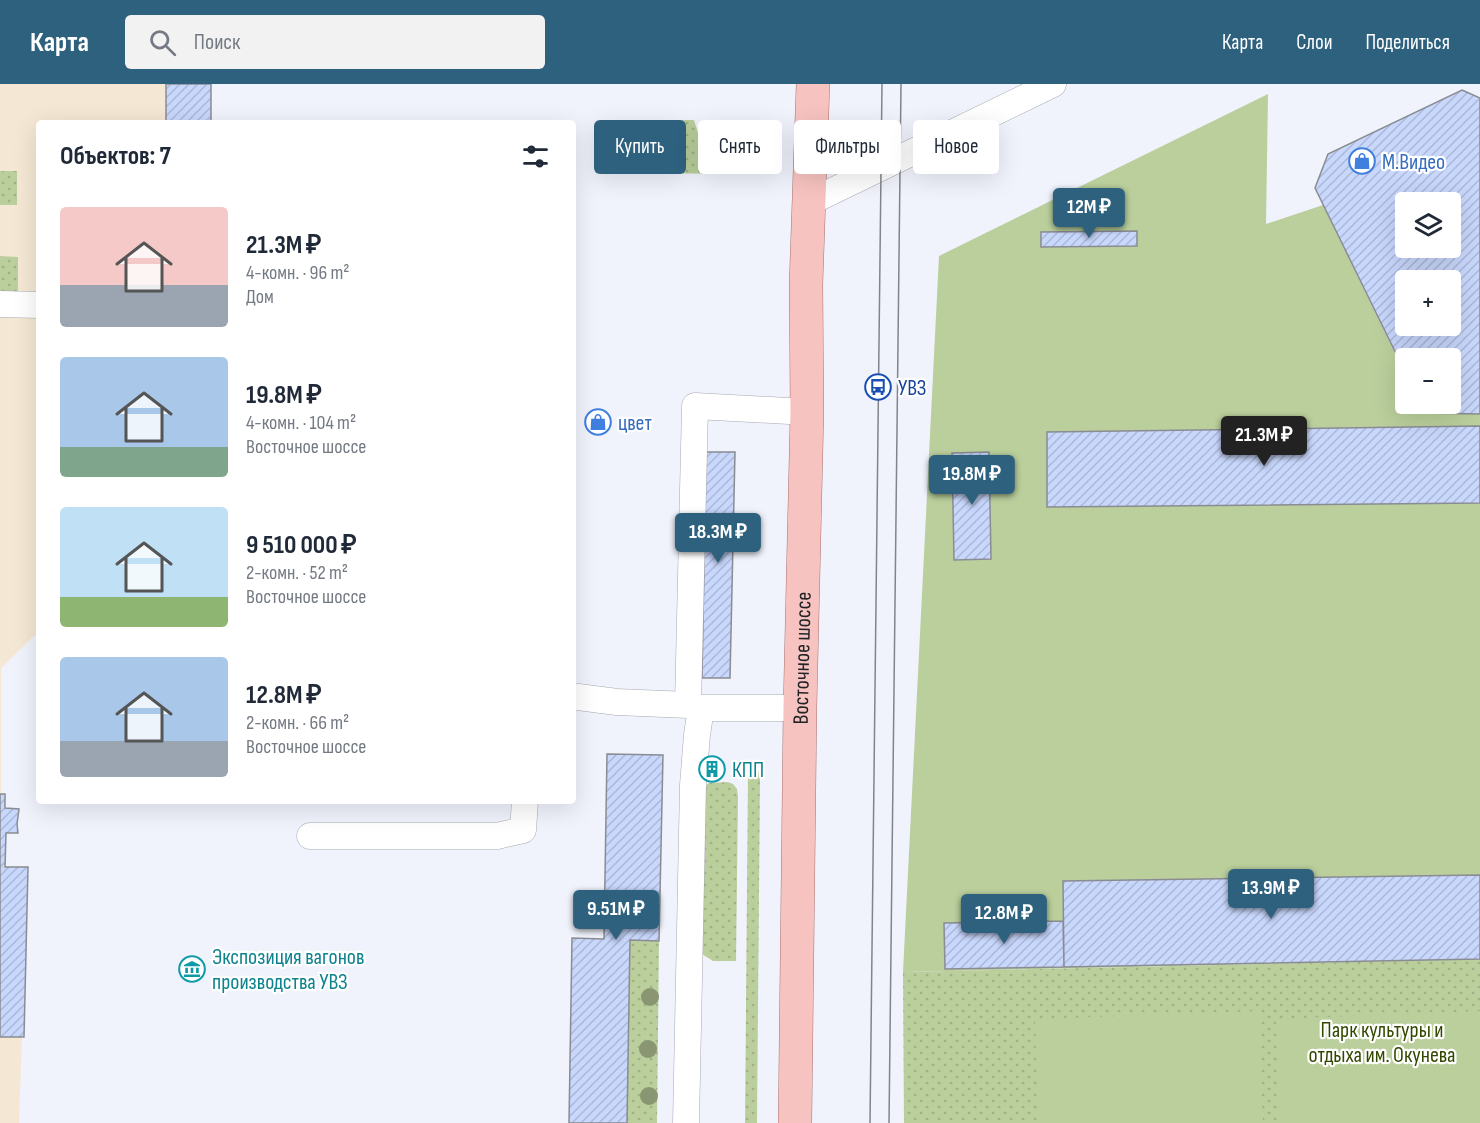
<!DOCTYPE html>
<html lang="ru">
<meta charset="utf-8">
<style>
body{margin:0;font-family:"Sofia Sans Condensed",sans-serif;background:#f2f2f3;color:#1f2937;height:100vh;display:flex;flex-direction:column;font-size:22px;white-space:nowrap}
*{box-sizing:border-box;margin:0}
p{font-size:20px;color:#747a83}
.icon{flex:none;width:33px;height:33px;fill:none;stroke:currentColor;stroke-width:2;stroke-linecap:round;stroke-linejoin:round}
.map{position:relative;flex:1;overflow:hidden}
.side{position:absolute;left:36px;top:36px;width:540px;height:684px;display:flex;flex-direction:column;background:#fff;border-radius:6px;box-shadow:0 6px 24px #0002}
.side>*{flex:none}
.banner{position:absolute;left:594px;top:36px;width:570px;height:54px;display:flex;gap:12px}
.buttons{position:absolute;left:1395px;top:108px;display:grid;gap:12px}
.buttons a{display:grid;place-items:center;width:66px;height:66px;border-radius:6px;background:#fff;box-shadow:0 6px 24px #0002;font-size:30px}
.price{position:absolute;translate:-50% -51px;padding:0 14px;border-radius:6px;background:#2e617e;color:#fff;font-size:20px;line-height:39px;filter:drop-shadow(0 2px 3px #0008)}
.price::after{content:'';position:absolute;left:50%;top:36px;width:18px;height:14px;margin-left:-9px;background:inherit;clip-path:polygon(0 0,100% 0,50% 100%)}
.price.active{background:#222;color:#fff}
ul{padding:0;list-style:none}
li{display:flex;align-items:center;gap:18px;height:150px;padding:0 24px}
li span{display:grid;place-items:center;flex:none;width:168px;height:120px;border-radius:6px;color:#555}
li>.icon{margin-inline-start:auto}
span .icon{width:72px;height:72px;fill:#fffc;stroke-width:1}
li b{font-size:26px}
h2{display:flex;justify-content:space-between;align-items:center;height:72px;padding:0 24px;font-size:26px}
.chip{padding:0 21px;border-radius:6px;background:#fff;box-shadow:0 6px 24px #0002;font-size:21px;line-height:54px}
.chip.active{background:#2e617e;color:#fff}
header{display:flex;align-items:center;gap:36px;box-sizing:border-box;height:84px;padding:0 30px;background:#2e617e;color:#fff}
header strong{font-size:28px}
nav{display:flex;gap:33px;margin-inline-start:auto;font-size:21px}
.search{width:420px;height:54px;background:#f2f2f3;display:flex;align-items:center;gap:15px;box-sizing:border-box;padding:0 21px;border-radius:6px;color:#747a83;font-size:22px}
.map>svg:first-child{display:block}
.industrial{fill:#f4e8d4}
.grass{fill:url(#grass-dots)}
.garden{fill:#bacf9c}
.building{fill:url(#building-hatch);stroke:#898c93;stroke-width:1.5;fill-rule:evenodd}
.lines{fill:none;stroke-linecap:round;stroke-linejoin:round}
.minor-casing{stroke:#a6a9b1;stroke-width:27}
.major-casing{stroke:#a9716f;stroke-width:34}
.minor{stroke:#fff;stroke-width:26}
.major{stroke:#f7c3c0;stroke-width:33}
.tram{stroke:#82848a;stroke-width:1.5}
.tree{fill:#899671}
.labels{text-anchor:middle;stroke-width:4.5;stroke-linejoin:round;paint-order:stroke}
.shop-label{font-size:22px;fill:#366cbe;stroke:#fff;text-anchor:start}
.transit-label{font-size:22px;fill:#164399;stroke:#fff;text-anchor:start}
.street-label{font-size:22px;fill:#222326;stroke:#fff}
.culture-label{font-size:22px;fill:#0d838f;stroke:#fff;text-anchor:start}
.park-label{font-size:22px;fill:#344900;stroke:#fff}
</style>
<header>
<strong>Карта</strong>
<div class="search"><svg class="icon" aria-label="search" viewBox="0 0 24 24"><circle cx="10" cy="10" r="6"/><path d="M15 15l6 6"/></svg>Поиск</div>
<nav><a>Карта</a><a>Слои</a><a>Поделиться</a></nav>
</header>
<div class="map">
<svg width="1480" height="1039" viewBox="0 0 1480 1039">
<defs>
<pattern id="grass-dots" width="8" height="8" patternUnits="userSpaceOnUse" patternTransform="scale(1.5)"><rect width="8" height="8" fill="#bacf9c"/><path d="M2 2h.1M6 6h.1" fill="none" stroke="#a0b186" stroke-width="1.8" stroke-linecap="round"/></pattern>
<pattern id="building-hatch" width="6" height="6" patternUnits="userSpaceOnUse" patternTransform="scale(1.5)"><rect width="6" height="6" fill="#c8d7fc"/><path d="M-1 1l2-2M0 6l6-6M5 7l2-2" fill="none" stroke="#acb8d8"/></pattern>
</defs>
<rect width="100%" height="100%" fill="#f0f3fc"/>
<path class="industrial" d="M0 0H211V39H39V552H34L1 584V709L5 710V724L19 725 17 740 18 749H6L5 782 28 783 19 1039H0Z"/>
<path class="grass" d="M635 36H694L698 49 741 50V90L634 89Z
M0 87H17V121H0Z
M0 172 18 173V207H0Z
M754 685 758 687 760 691 757 1039H745L748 691 749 686Z
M728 698 733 700 737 705 738 713 736 877H713L702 870 701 864 705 702 709 699Z
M630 856 659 857 657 1039H627Z
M1480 875V1039H904L903 888Z"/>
<path class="garden" d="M1268 10 1266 140 1323 121 1405 290 1406 320H1420L1425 329 1480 330V875L903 888 939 172Z
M1259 927 1263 1039H1038L1035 935Z
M1480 927V1039H1279L1276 935Z"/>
<path class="building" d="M166 0H211V39H166Z
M1462 6 1480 14V330L1424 329 1420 320H1450V274H1406V290L1315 104 1328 70ZM1406 118H1450V164H1406ZM1406 196H1450V242H1406Z
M1137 147V162L1041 163V148Z
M593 328H606V348H592Z
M1480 342V419L1047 423V348Z
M706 368H735L730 594H702Z
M989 368 991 475 954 476 952 369Z
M607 670 663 671 659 857 630 856 627 1039H569L572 854 604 855Z
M0 710H5V724L19 725 17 740 18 749H6L5 783H28L24 953H0Z
M1480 791V875L1064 883 1063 797Z
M1063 837 1064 883 945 885 944 839Z"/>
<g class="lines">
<g class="minor-casing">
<path id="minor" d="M808 119 1053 0
M0 220 39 221
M573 614 578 613 617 618 688 621
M800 624H701L688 621 695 322 807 328
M310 752H497L523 746 525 717
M686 1039 693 701 697 651 701 624"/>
</g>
<g class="major-casing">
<g id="major">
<path id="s1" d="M795 1039 800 624 807 328 806 200 813 0"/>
</g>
</g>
<use href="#minor" class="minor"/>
<use href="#major" class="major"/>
<path class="tram" d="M870 1039 882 0
M889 1039 901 0"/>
</g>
<g class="tree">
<circle cx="650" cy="913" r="9"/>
<circle cx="648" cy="965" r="9"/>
<circle cx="649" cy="1012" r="9"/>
</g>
<defs>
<g id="shop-ring" transform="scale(1.35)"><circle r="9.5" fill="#fff" stroke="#3f7fe0" stroke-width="1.5"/><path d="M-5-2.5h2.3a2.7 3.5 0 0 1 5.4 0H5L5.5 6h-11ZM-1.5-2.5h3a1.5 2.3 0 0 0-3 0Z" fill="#3f7fe0"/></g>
<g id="bus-ring" transform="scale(1.35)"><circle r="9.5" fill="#fff" stroke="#1a4fb4" stroke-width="1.5"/><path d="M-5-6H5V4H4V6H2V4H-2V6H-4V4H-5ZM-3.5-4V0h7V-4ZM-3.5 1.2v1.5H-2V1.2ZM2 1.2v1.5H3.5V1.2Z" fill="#1a4fb4"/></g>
<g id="building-ring" transform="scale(1.35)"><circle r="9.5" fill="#fff" stroke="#0f9aa8" stroke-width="1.5"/><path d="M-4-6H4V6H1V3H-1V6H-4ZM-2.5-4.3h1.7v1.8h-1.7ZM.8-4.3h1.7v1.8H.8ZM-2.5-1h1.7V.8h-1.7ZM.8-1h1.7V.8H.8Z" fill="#0f9aa8"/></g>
<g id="museum-ring" transform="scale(1.35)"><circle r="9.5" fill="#fff" stroke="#0f9aa8" stroke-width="1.5"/><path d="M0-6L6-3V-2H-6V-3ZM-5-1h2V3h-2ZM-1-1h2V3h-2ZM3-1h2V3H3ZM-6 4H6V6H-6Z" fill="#0f9aa8"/></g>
</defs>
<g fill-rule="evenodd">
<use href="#shop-ring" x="1362" y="77"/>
<use href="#bus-ring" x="878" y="303"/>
<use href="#shop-ring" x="598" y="338"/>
<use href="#building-ring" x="712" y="685"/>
<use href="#museum-ring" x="192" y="885"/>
</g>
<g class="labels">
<g class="shop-label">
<text x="1382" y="85">М.Видео</text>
<text x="618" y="346">цвет</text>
</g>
<g class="transit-label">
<text x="898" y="311">УВЗ</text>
</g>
<g class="street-label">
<text dy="8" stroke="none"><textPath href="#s1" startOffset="465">Восточное шоссе</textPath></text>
</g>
<g class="culture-label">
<text x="732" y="693">КПП</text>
<text x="212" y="880">Экспозиция вагонов<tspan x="212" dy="25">производства УВЗ</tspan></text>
</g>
<g class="park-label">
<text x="1382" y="953">Парк культуры и<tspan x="1382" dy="25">отдыха им. Окунева</tspan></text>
</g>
</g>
</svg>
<div class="buttons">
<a><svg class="icon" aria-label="layers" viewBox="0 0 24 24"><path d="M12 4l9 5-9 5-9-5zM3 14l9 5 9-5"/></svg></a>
<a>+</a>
<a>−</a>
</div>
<b class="price" style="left:1089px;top:155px">12M ₽</b>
<b class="price active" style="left:1264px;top:383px">21.3M ₽</b>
<b class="price" style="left:972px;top:422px">19.8M ₽</b>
<b class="price" style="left:718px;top:480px">18.3M ₽</b>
<b class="price" style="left:1271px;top:836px">13.9M ₽</b>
<b class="price" style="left:616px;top:857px">9.51M ₽</b>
<b class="price" style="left:1004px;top:861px">12.8M ₽</b>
<div class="banner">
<a class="chip active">Купить</a>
<a class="chip">Снять</a>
<a class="chip">Фильтры</a>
<a class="chip">Новое</a>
</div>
<section class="side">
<h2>Объектов: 7<svg class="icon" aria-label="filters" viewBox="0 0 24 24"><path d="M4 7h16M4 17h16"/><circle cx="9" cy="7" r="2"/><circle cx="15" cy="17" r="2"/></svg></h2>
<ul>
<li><span style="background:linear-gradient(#f6c9c9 65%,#9aa5b1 0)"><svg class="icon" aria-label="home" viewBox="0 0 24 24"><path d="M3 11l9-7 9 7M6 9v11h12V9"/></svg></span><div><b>21.3M ₽</b><p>4-комн. · 96 m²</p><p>Дом</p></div></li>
<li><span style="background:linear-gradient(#a9c7e8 75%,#7fa58c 0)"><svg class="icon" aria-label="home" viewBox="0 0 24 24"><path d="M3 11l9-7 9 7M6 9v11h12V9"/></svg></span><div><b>19.8M ₽</b><p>4-комн. · 104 m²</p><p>Восточное шоссе</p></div></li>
<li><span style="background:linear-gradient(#bfe0f5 75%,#8fb573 0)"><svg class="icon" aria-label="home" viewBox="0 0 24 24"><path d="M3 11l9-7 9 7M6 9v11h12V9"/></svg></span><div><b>9 510 000 ₽</b><p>2-комн. · 52 m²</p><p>Восточное шоссе</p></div></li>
<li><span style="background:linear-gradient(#a9c7e8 70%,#9aa5b1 0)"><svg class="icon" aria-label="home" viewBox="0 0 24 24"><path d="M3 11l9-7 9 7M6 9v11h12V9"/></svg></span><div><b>12.8M ₽</b><p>2-комн. · 66 m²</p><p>Восточное шоссе</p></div></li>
</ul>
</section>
</div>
